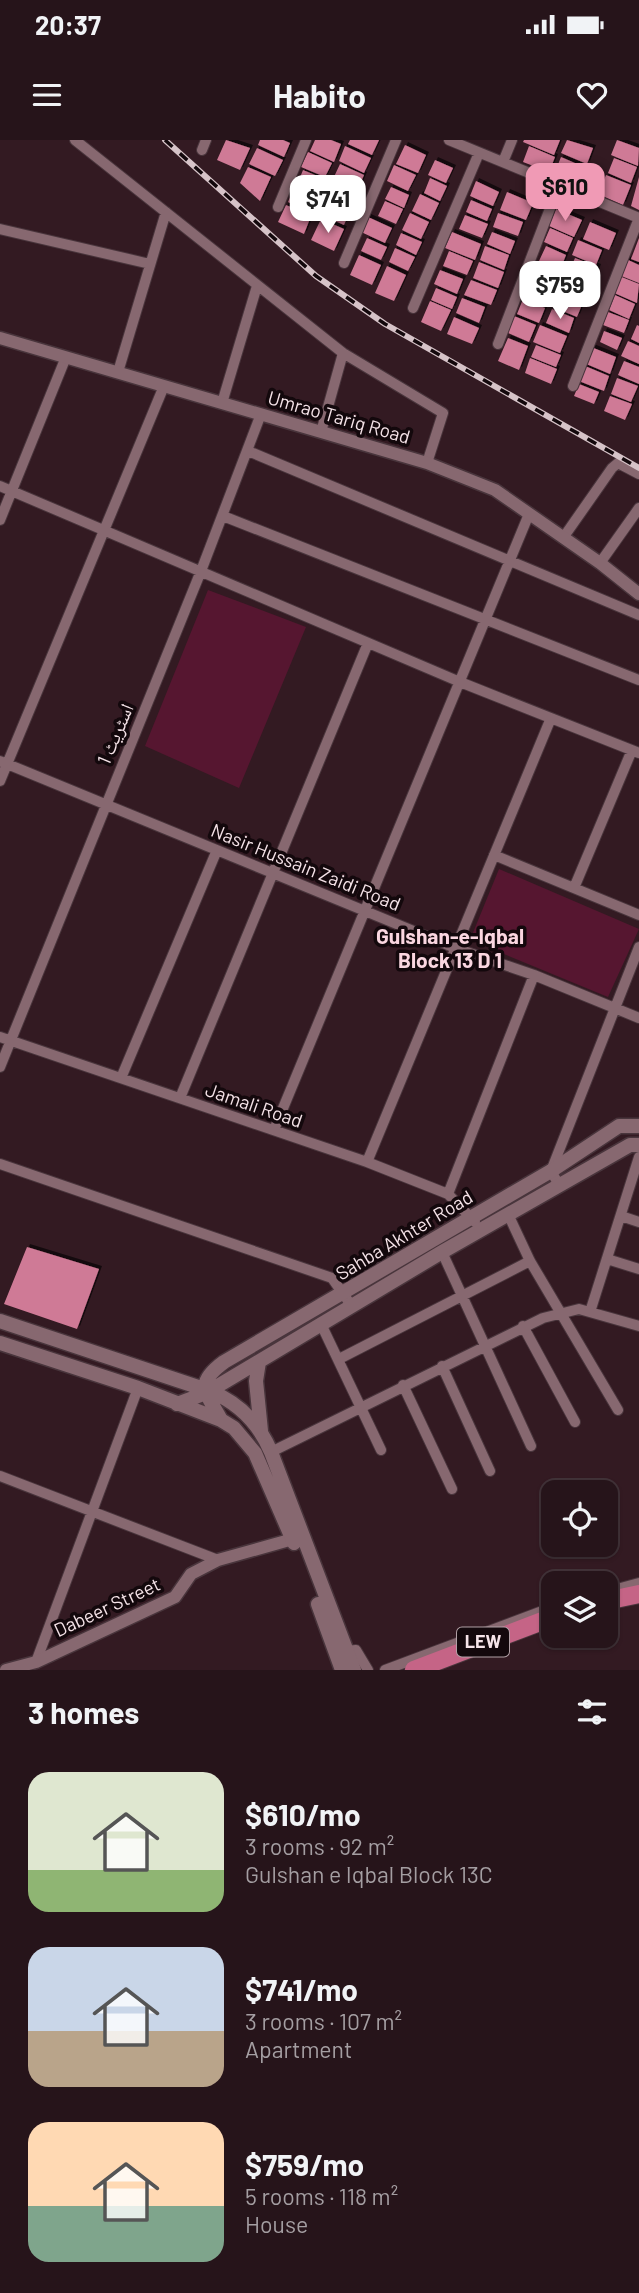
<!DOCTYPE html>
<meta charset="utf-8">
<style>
body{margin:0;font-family:Barlow,"Noto Naskh Arabic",sans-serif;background:#322127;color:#f1f3f6;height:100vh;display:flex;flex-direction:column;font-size:26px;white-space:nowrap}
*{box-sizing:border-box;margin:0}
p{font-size:23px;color:#a49ea2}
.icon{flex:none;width:38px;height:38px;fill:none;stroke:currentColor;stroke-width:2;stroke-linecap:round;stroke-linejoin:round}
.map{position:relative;height:1530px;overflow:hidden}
.sheet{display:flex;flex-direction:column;background:#26141a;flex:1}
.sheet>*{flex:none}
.buttons{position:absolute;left:541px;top:1340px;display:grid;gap:14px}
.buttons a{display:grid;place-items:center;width:77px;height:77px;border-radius:14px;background:#26141a;box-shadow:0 2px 5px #0004,0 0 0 2px #423339;font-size:35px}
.price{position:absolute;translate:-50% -60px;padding:0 16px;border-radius:14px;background:#fff;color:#222;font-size:23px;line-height:46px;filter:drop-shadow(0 2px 4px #0008)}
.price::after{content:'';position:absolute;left:50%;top:42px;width:21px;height:16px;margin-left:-10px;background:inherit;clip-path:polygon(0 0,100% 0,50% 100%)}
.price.selected{background:#f09ab5;color:#111}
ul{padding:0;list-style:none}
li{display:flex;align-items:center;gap:21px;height:175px;padding:0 28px}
li span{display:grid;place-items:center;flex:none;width:196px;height:140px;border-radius:21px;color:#555}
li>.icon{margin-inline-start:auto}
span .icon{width:84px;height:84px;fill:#fffc;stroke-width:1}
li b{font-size:30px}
h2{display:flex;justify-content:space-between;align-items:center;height:84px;padding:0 28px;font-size:30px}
.status{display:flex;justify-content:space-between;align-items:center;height:49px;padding:0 35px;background:#26141a;direction:ltr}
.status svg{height:19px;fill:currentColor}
header{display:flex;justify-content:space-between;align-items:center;height:91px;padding:0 28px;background:#26141a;font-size:32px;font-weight:700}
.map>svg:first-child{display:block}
.green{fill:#561630}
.building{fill:#cf7a96;filter:url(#shadow)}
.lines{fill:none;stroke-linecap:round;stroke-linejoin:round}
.minor-casing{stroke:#49353c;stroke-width:12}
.tertiary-casing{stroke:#49353c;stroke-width:15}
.secondary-casing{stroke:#49353c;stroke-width:17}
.motorway-casing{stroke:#49353c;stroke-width:20}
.minor{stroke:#876870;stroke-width:10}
.tertiary{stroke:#876870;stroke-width:12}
.secondary{stroke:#876870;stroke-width:14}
.motorway{stroke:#c56486;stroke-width:18}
.rail-casing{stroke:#d6c3c8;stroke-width:6}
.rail{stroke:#13080c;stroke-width:3.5;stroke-dasharray:10;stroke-linecap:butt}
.labels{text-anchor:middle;stroke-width:7;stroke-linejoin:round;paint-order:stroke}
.shield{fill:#13080c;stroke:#b1a1a6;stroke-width:2}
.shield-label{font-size:18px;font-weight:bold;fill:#f5e3e8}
.street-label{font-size:19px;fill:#f5e3e8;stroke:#13080c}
.neighbourhood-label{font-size:21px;font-weight:bold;fill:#fad6e0;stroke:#13080c}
</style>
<div class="status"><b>20:37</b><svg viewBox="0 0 49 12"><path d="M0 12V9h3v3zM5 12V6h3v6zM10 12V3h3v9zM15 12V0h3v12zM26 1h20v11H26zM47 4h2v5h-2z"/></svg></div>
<header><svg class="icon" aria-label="menu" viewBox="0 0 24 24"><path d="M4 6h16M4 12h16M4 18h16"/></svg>Habito<svg class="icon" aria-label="heart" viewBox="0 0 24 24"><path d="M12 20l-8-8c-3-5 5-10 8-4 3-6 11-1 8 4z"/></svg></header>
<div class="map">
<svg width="639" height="1530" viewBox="0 0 639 1530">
<defs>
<filter id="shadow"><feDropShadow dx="3" dy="-3" stdDeviation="0" flood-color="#0009"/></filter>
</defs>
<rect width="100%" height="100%" fill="#331a22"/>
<path class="green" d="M208 450 306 487 239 648 145 606Z
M499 729 639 789 608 857 470 800Z"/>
<path class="building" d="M226 0 250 8 240 30 217 20Z
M260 0H283L290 3 284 17 258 5Z
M315 0H331L341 4 334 22 310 11Z
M350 0H379L372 15 348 4Z
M524 0H560L554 15 523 2Z
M567 0 593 8 587 24 561 13Z
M617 0 639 8 638 26 611 15Z
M405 5 426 15 418 33 396 24Z
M345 6 371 18 364 33 339 21Z
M529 6 555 17 549 32 523 22Z
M257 8 283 20 275 36 249 24Z
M308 12 332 23 325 37 301 27Z
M561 17 584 27 578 42 555 32Z
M614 18 637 27 631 43 608 33Z
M435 20 453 28 446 43 428 35Z
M340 24 364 35 357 51 333 39Z
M394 25 416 35 408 51 387 41Z
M248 27 271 37 260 61 240 43Z
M303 30 327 40 321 55 297 45Z
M606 35 631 45 623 65 598 54Z
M639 37V70L631 66Z
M430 38 447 46 440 61 424 53Z
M476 41 499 52 493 66 470 56Z
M332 42 357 53 351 65 327 54Z
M295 46 318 57 311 73 288 62Z
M391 47 409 55 404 68 385 59Z
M507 52 533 63 526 80 500 70Z
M420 54 439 63 431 80 412 71Z
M328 59 351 69 344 85 322 75Z
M471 60 492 69 487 81 466 72Z
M385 61 403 69 396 84 378 76Z
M286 65 311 76 304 94 278 82Z
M556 69 582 80 574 97 549 86Z
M410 73 429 82 421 99 402 90Z
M498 73 523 82 518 96 493 87Z
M465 75 488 84 482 98 459 89Z
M368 77 392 88 385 103 361 92Z
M321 79 344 89 334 111 311 100Z
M590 82 616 93 609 110 583 99Z
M550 88 573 98 567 112 544 102Z
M452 92 481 104 475 120 445 108Z
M492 92 515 101 510 114 487 104Z
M401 93 422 102 416 115 396 105Z
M367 98 387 107 381 120 361 111Z
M639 98V122L631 119Z
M578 100 602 110 596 125 572 115Z
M485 106 509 115 504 130 480 120Z
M546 106 566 115 560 130 539 121Z
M395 108 415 117 408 131 389 122Z
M449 111 473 121 467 135 443 126Z
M359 115 381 125 372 145 350 135Z
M575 118 598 127 586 160 561 150Z
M626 119 639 125V143L619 135Z
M479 122 504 132 498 148 473 138Z
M541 123 557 130 551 146 534 139Z
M387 126 406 135 394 161 375 153Z
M440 130 463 139 457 154 434 144Z
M619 136 639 144 637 163 612 152Z
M471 140 497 150 491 165 464 155Z
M530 140 552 149 545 165 523 156Z
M436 148 457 157 452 169 431 160Z
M559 151 583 162 577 177 553 167Z
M615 155 635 164 629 179 609 170Z
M462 158 485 167 479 183 456 173Z
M523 159 545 168 539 183 517 174Z
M430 161 451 170 441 191 421 182Z
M552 169 574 178 569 193 546 183Z
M608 172 629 180 624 193 603 185Z
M514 176 536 185 529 202 508 193Z
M454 177 479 188 472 204 447 194Z
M540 185 567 196 560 213 533 202Z
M637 185 639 186V203L631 199Z
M604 191 622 198 617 210 600 202Z
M508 198 528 206 519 230 498 221Z
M628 201 639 206V224L621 216Z
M536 205 561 215 556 227 531 217Z
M591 207 616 217 610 234 584 223Z
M530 218 557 229 551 244 525 233Z
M624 221 639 227V244L618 235Z
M585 226 609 236 604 251 579 241Z
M617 238 638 246 631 262 611 254Z
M579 244 599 252 594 264 574 256Z
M610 256 632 264 625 280 604 271Z
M27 1107 99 1129 77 1189 4 1164Z"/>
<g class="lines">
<g class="minor-casing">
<path id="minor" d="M75 0 343 213 443 273 427 323
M449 0 639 78
M202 10 206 0
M503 22 512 0
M278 67 306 0
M0 89 150 124
M344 123 396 0
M413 168 479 13
M498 204 559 45
M118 232 166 72
M573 246 639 78
M222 263 257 146
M321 292 343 213
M248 311 639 475
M0 346 460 542 639 613
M223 376 639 540
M0 380 66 217
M563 398 612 328 618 323 639 334
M600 423 639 368
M0 621 455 808 534 835 639 878
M0 641 164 246
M494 715 639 775
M574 748 632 610
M0 897 367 1022 448 1054 475 1082
M0 927 201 431 261 274
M121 938 217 710
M180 958 368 503
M274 990 529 374
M367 1022 551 578
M0 1024 332 1138 351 1165
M559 1045 551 1031 639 807
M448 1054 534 835
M508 1074 530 1121 618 1270
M621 1076 639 1082
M442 1112 531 1306
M607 1119 639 1129
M590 1172 639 1017
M321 1184 381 1310
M523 1186 575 1282
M339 1219 530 1121
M442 1226 490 1331
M403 1245 452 1349
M271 1312 543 1178 579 1169 639 1186
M0 1336 218 1420
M606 1452 639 1443
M346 1511 356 1510 368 1530
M36 1522 138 1248
M385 1530 553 1467"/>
</g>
<g class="tertiary-casing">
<path id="tertiary" d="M0 198 427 323 495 350 600 423 639 454
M6 1530 36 1522 175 1457 191 1434 218 1420 293 1399"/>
</g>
<g class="secondary-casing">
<path id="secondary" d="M0 1181 210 1251C239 1263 259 1283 271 1312L354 1530
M0 1203 138 1248 221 1280 234 1288 255 1313 294 1403
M259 1222 256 1241 261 1291
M177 1264 206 1253 442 1112 630 1005H639
M221 1280C206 1252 194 1244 224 1222L551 1031 619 986H639
M318 1464 342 1530"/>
</g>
<g class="motorway-casing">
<path id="motorway" d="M606 1461 639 1454
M414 1530 553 1477"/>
</g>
<use href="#minor" class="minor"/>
<use href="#tertiary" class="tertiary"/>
<use href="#secondary" class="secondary"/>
<use href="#motorway" class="motorway"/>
<g class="rail-casing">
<path id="rail" d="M165 0 316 136 385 184 639 328"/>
</g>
<use href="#rail" class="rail"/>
</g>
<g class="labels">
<rect class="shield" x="457" y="1487.5" width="52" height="29" rx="5"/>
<g class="shield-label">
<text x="483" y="1508">LEW</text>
</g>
<g class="street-label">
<text transform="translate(339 277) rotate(16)" y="7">Umrao Tariq Road</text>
<text transform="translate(115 594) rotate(-67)" y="7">اسٹریٹ 1</text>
<text transform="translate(306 727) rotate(22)" y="7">Nasir Hussain Zaidi Road</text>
<text transform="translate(254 965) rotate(19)" y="7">Jamali Road</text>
<text transform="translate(404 1095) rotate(-31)" y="7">Sahba Akhter Road</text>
<text transform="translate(107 1467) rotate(-25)" y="7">Dabeer Street</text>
</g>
<g class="neighbourhood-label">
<text x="450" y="804">Gulshan-e-Iqbal<tspan x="450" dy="24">Block 13 D 1</tspan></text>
</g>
</g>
</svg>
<div class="buttons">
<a><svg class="icon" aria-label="locate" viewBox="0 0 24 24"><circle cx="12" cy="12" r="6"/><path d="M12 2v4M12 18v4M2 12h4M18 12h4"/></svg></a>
<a><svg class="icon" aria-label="layers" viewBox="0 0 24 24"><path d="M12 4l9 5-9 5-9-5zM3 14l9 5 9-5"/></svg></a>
</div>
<b class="price selected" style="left:565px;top:83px">$610</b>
<b class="price" style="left:328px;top:95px">$741</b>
<b class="price" style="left:560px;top:181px">$759</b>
</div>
<section class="sheet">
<h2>3 homes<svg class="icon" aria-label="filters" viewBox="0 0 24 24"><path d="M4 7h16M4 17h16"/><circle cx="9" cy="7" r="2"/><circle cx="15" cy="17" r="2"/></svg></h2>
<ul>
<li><span style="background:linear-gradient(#dfe7d0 70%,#8fb573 0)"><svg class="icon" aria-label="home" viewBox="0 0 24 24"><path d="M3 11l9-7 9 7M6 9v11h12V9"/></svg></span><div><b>$610/mo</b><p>3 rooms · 92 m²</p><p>Gulshan e Iqbal Block 13C</p></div></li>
<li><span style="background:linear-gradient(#c9d6e8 60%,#b9a48a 0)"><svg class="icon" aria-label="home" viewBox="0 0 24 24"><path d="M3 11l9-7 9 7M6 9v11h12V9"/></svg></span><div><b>$741/mo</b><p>3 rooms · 107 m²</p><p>Apartment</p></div></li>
<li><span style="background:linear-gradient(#ffd9b3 60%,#7fa58c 0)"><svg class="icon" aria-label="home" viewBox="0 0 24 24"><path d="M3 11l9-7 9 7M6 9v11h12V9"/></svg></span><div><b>$759/mo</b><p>5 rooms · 118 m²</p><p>House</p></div></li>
</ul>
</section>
